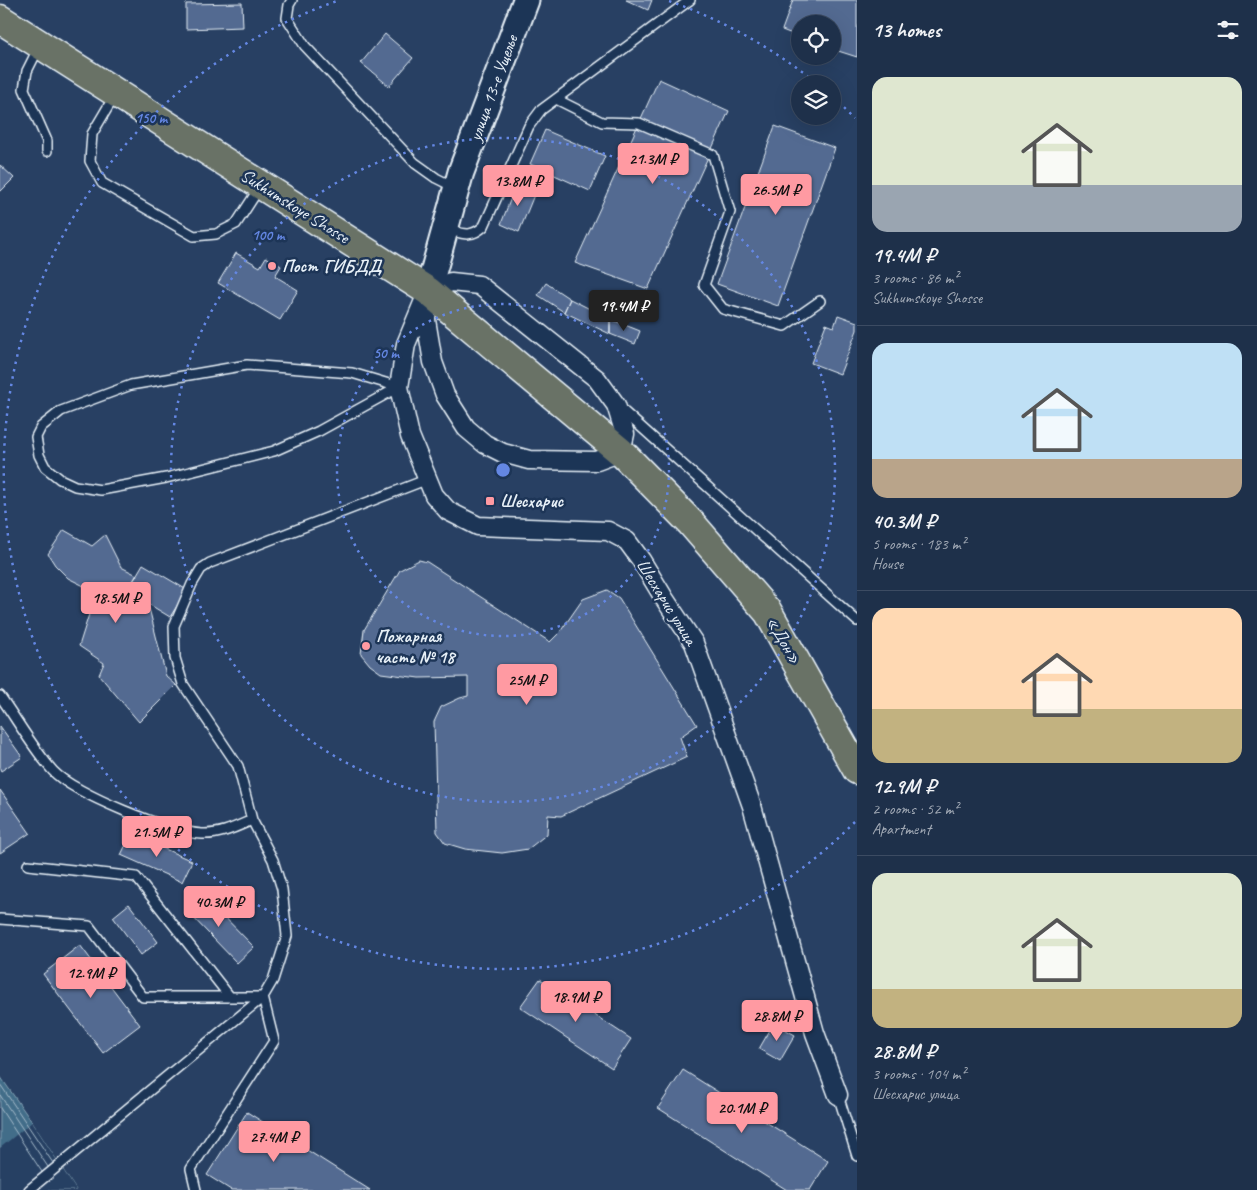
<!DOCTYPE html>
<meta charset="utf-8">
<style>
body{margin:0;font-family:Caveat,sans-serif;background:#263851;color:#f1f3f6;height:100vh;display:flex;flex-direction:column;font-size:19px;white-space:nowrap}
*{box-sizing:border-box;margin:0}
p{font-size:16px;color:#a1a9b5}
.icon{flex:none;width:28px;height:28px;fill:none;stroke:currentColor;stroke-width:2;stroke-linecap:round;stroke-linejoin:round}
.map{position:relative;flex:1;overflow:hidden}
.side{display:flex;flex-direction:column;background:#1e304a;width:400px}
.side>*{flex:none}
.buttons{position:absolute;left:791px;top:15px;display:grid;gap:10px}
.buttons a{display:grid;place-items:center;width:50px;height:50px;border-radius:50%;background:#1e304a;box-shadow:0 5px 20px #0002,0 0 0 1px #3c4b62;font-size:25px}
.price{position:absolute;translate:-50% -42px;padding:0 11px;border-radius:5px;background:#ff9aa2;color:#111;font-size:16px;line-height:32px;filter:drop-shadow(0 1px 2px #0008)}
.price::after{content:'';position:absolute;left:50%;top:30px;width:15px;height:11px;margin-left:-8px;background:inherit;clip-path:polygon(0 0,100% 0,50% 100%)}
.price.selected{background:#222;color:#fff}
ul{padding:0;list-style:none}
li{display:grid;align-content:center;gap:10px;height:265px;padding:0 15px}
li+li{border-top:1px solid #3c4b62}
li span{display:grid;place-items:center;height:155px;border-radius:15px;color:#555}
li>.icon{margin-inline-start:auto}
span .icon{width:90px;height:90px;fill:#fffc;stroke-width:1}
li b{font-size:21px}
h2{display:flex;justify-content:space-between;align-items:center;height:60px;padding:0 15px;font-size:21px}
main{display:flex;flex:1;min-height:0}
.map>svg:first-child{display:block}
.water{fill:#426d89;stroke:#84a2b5}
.pier{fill:#284063}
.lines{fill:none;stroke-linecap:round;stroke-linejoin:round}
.shore{stroke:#a6bccc;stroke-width:1}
.building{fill:#536a91;stroke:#e8f1f8}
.lane-casing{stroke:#e8f1f8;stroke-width:12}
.street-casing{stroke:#e8f1f8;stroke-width:21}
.secondary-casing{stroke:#e8f1f8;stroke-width:29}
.highway-casing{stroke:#e8f1f8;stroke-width:31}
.lane{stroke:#1d3557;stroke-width:9}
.street{stroke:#1d3557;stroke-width:18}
.secondary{stroke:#1d3557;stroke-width:25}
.highway{stroke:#697266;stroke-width:28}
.ring{fill:none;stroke:#6487e3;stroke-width:2.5;stroke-dasharray:2.5 5}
.poi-dot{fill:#ff9aa2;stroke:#1d3557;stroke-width:2}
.labels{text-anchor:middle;stroke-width:5;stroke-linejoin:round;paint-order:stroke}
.street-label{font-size:18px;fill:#e8f1f8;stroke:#1d3557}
.poi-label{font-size:18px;font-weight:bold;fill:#e8f1f8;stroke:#1d3557;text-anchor:start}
.centre{fill:#6487e3;stroke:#1d3557;stroke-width:2.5}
.ring-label{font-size:15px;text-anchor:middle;font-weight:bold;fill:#6487e3;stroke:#1d3557;stroke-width:5;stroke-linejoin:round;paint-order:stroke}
</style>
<main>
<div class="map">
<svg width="857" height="1190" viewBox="0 0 857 1190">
<rect width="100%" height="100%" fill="#284063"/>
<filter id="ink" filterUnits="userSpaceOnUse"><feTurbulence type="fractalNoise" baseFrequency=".02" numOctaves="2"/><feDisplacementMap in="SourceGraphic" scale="10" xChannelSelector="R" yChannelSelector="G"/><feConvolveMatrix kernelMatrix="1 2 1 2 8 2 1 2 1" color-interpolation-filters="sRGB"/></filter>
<g filter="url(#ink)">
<path class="water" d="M0 1076 32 1122 76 1190H0Z"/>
<path class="pier" d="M32 1122 76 1190H0V1148Z"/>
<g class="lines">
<path class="shore" d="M0 1084 53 1163
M0 1095 48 1167
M0 1108 42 1172"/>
</g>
<path class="building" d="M626 0H652L648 10Z
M793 0H857V57L832 49V24H800V37L782 30Z
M242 3 243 27 186 29V4Z
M385 34 413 58 389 86 361 63Z
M659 79 729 111 648 289 575 263Z
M775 126 835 148 778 306 717 284Z
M545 130 605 156 590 191 530 164Z
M0 165 14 178 0 192Z
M517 182 536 190 519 232 501 224Z
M236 253 260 267 266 257 281 266 275 276 298 290 280 320 218 283Z
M546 283 570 299 564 312 538 295Z
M570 299 610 319V334L564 312Z
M838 315 857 322V330L840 374 811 363 826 324 834 327Z
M610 319 640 331 635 344 610 334Z
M64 530 92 546 105 535 121 567 137 575 127 591 148 604 166 676 176 685 139 722 99 675 104 663 79 646 96 592 68 578 55 565 48 554Z
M419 560 427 562 550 642 560 632 583 599 607 590 619 598 697 725 680 737 687 757 561 816 548 815 547 834 528 849 502 853 465 849 445 843 437 832 434 722 441 707 460 698 468 696V677L419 678 381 673 370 665 361 654 364 630 400 570Z
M143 564 187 590 170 617 127 591Z
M0 726 22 757 1 771 0 769Z
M0 790 30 833 0 853Z
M131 834 192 861 182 882 121 855Z
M201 893 254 947 237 963 185 909Z
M129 904 158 942 141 955 113 917Z
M80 945 140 1025 103 1053 43 974Z
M540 979 631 1039 612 1068 520 1007Z
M774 1023 795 1035 780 1061 759 1049Z
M683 1070 828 1161 810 1190H787L658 1108Z
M247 1112 370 1190H231L207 1175Z"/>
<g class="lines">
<g class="lane-casing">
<path id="lane" d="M292 0 289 5 287 18 305 46 415 163 436 178 454 187
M39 47 27 71 24 89 47 141V151
M115 95 92 134 90 161 102 183 194 236 216 234 236 224 260 187
M556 99 602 122 639 123 713 155 730 212 704 285 723 309 784 326 820 301
M446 229C462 233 470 239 484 226L529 126 541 110 690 0
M247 365 352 373 399 387 319 431 274 451 166 478 101 490 75 486 60 479 45 467 39 455 36 437 41 427 61 411 131 385Z
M621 409 857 621
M0 696C17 720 34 750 53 771 73 793 171 833 202 834 220 835 236 827 252 820
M28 865 136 877 230 997
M0 919 89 926 143 997H263L274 1041 191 1169 196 1190
M838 1095 857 1156
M29 1190 263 997 273 980 287 936 282 889 273 860 252 820 238 766 183 684 175 658 174 626 192 584 201 569 210 563 428 479"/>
</g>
<g class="street-casing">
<path id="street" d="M451 282 479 285 597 379 616 405 625 434 621 452 597 461 529 460 503 453 485 444 466 428 445 395 433 362 426 320 428 291Z
M428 291 406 344 399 387 410 436 434 495 448 511 478 526 608 531 627 541 641 560 664 598 694 643 752 806 815 1033 838 1095"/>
</g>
<g class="secondary-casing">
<path id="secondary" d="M428 291 461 172 526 0"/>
</g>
<g class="highway-casing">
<path id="highway" d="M0 19 428 291 621 452 691 523 768 612 857 770"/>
</g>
<use href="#lane" class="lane"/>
<use href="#street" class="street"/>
<use href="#secondary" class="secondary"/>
<use href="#highway" class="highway"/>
</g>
</g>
<g class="ring">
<circle cx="503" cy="470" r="166"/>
<circle cx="503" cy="470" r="332"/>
<path d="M855 822A498 498 0 1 1 337 1M669 1A498 498 0 0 1 816 83M833 97A498 498 0 0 1 855 118"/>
</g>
<g class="poi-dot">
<circle cx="272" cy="266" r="5"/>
<rect x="485" y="496" width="10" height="10" rx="2.5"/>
<circle cx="366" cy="646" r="5"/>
</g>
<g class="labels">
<g class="street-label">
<text transform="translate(493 88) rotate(-70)" y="6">улица 13-е Ущелье</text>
<text transform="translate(295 206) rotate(32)" y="6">Sukhumskoye Shosse</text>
<text transform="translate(667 602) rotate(58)" y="6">Шесхарис улица</text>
<text transform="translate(784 640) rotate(60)" y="6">«Дон»</text>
</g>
<g class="poi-label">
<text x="282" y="272">Пост ГИБДД</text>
<text x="500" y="507">Шесхарис</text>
<text x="376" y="642">Пожарная<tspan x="376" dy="21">часть № 18</tspan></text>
</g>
</g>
<circle cx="503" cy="470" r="8" class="centre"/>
<g class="ring-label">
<text x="151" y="123">150 m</text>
<text x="268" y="240">100 m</text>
<text x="386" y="358">50 m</text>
</g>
</svg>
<div class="buttons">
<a><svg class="icon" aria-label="locate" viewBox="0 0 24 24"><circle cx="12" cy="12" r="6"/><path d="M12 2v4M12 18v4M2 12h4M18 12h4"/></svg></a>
<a><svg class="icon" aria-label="layers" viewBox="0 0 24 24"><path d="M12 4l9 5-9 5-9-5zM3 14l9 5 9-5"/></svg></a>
</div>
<b class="price" style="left:653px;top:185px">21.3M ₽</b>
<b class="price" style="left:518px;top:207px">13.8M ₽</b>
<b class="price" style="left:776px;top:216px">26.5M ₽</b>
<b class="price selected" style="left:624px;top:332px">19.4M ₽</b>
<b class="price" style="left:116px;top:624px">18.5M ₽</b>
<b class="price" style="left:527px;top:706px">25M ₽</b>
<b class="price" style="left:157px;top:858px">21.5M ₽</b>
<b class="price" style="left:219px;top:928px">40.3M ₽</b>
<b class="price" style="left:91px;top:999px">12.9M ₽</b>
<b class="price" style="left:576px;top:1023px">18.9M ₽</b>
<b class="price" style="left:777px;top:1042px">28.8M ₽</b>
<b class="price" style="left:742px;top:1134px">20.1M ₽</b>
<b class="price" style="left:274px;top:1163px">27.4M ₽</b>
</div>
<section class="side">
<h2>13 homes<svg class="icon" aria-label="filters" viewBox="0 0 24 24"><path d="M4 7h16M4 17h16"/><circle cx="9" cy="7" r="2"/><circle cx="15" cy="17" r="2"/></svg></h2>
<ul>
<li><span style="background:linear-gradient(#dfe7d0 70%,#9aa5b1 0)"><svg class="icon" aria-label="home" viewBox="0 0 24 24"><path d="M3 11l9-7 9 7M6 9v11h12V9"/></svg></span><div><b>19.4M ₽</b><p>3 rooms · 86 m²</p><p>Sukhumskoye Shosse</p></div></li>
<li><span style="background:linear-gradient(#bfe0f5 75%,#b9a48a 0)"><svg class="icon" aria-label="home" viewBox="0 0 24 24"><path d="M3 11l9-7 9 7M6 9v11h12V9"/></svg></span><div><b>40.3M ₽</b><p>5 rooms · 183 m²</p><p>House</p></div></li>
<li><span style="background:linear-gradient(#ffd9b3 65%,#c2b280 0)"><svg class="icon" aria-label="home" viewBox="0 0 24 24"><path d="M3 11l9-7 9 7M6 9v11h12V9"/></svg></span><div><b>12.9M ₽</b><p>2 rooms · 52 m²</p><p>Apartment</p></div></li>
<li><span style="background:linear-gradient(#dfe7d0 75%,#c2b280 0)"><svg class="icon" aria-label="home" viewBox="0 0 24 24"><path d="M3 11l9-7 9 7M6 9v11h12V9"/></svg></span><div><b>28.8M ₽</b><p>3 rooms · 104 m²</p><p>Шесхарис улица</p></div></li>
</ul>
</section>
</main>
